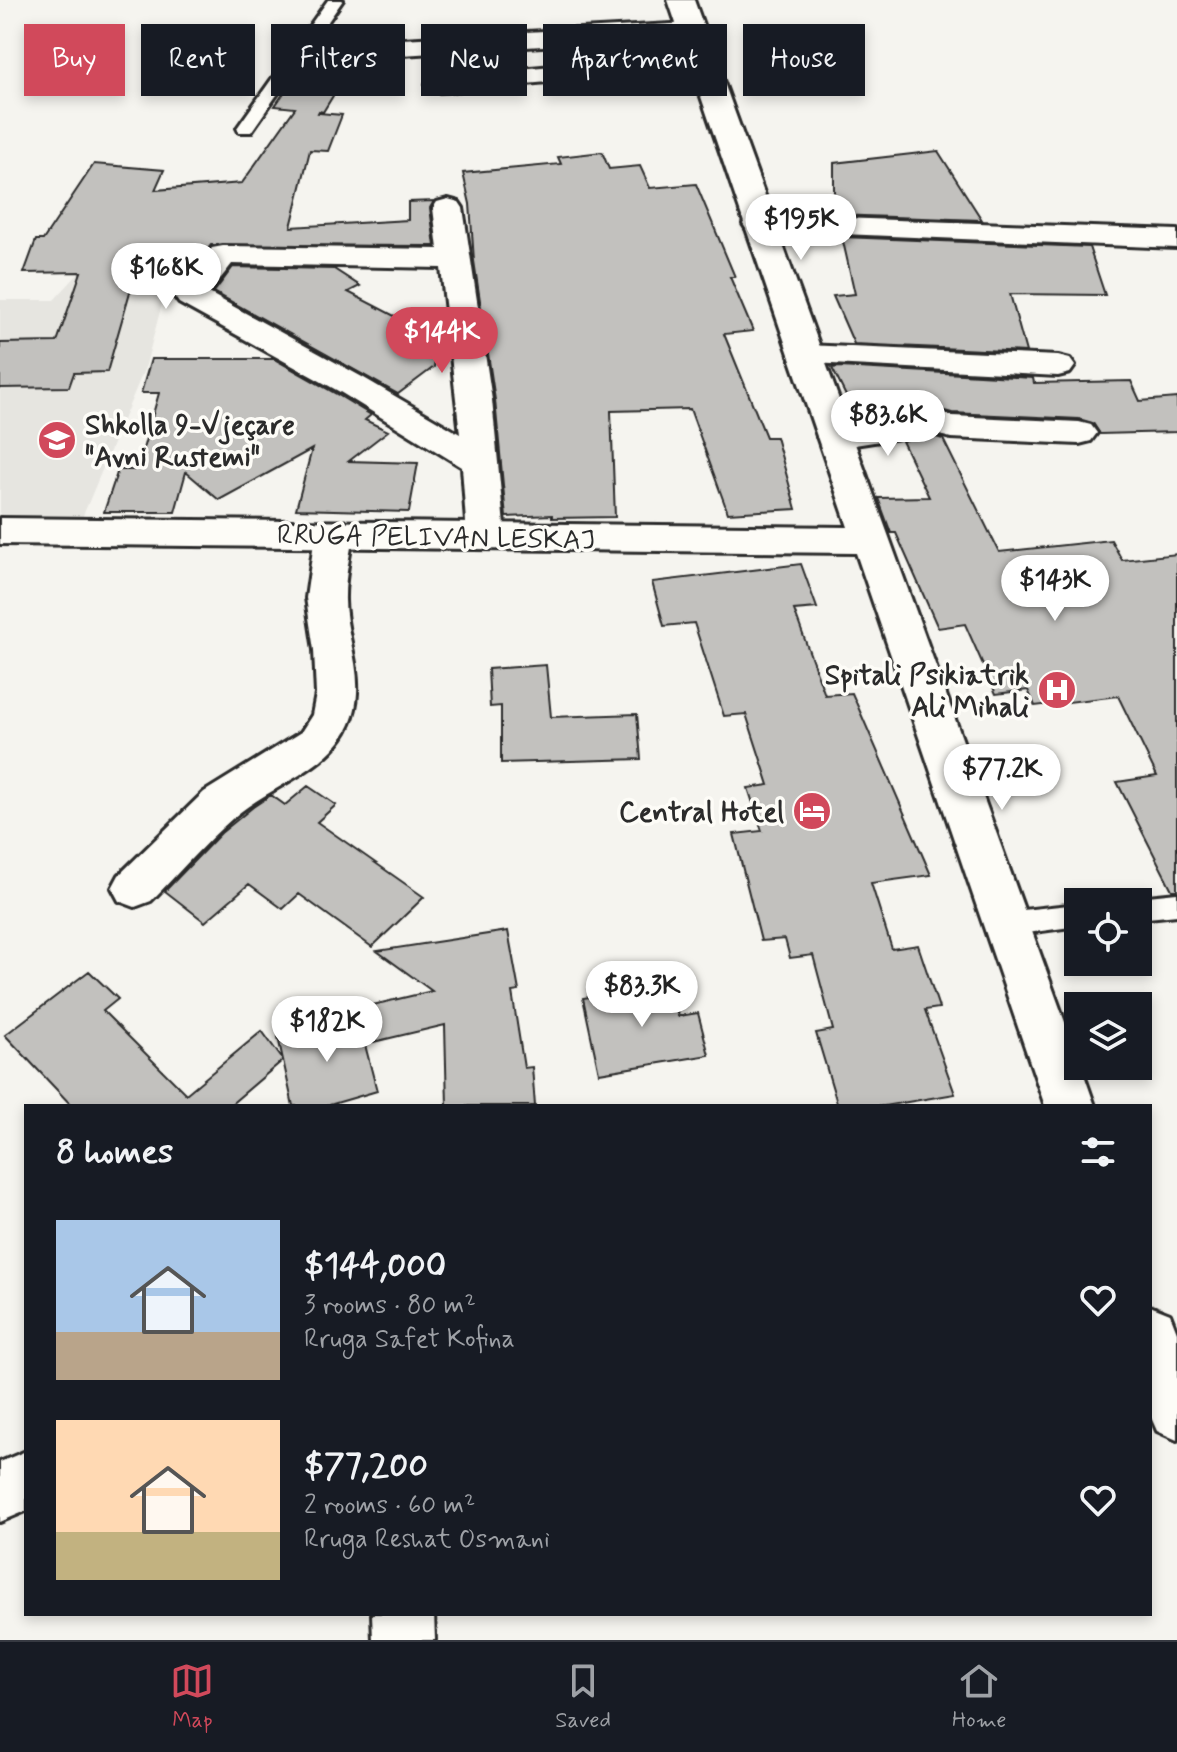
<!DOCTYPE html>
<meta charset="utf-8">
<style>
body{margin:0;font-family:Mynerve,sans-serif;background:#242831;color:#f1f3f6;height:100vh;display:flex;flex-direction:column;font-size:30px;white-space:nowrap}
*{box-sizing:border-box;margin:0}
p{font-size:26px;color:#9ea1a6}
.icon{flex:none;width:44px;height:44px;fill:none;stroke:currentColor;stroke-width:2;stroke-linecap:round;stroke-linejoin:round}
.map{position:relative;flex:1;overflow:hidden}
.panel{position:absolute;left:24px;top:1104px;width:1128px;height:512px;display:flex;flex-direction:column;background:#171b24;border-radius:0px;box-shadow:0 4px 12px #0003}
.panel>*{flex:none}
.guide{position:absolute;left:24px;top:24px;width:1130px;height:72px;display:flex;gap:16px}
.fabs{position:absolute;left:1064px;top:888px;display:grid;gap:16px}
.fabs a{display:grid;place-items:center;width:88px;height:88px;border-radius:0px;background:#171b24;box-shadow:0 4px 12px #0003;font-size:40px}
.price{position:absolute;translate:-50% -68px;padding:0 18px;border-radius:28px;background:#fff;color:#222;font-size:26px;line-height:52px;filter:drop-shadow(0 2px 4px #0008)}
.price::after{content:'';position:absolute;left:50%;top:48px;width:24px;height:18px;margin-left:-12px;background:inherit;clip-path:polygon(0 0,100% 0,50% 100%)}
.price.on{background:#d1495b;color:#fff}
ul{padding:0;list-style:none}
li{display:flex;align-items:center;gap:24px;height:200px;padding:0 32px}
li span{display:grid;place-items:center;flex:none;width:224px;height:160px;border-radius:0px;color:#555}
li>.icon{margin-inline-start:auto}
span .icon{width:96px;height:96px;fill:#fffc;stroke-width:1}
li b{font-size:34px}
h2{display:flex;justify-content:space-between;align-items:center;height:96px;padding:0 32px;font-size:34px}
.chip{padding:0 28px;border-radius:0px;background:#171b24;box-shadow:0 4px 12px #0003;font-size:28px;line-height:72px}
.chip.on{background:#d1495b;color:#fff}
.tabs{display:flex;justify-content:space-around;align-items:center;height:112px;border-top:2px solid #363941;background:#171b24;font-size:22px;color:#9ea1a6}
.tabs a{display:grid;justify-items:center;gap:4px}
.tabs .on{color:#d1495b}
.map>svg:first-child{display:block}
.built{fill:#e6e5e0}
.building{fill:#c2c1be;stroke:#2b2b2b;stroke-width:2}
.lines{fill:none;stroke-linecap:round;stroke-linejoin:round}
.lane-casing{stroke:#2b2b2b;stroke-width:6}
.street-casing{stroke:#2b2b2b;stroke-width:6}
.secondary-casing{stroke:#2b2b2b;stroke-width:6}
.lane{fill:#fdfcf7;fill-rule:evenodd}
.street{fill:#fdfcf7;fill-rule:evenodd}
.secondary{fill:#fdfcf7;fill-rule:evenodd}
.labels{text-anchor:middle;stroke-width:7;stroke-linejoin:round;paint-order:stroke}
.poi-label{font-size:28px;font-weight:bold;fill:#2b2b2b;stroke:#fdfcf7;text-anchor:end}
.street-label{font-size:28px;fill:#2b2b2b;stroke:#fdfcf7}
</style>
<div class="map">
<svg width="1177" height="1640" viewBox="0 0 1177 1640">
<rect width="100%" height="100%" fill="#f5f4ef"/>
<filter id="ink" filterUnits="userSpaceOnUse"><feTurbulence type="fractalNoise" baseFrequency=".0125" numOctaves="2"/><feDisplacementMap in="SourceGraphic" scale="16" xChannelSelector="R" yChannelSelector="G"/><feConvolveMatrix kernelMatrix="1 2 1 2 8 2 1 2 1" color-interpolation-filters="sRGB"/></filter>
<g filter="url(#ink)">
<path class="built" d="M179 238 146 365 82 518 0 516V300H54L80 272H24L36 240Z"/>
<path class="building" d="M322 37 366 42 323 112 319 111 318 113 342 115 328 151 310 150 291 227 408 220V202L434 201 430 208 435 246 211 245 182 281 176 277 134 278 107 372 74 373 69 387 0 388V343L57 342 81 272 24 273 36 240H43L94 164 164 170 155 190 242 183 295 108 275 106Z
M938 151 982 220 834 215V163Z
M602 152 609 169 640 166 650 188 696 184 735 277H730L753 331 724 334 766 437H776L796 509 728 513 690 409 611 411 615 517 552 518V515L506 517 495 400 474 261 470 204 463 173 561 164 558 157Z
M842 237 1089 247 1105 295 1010 294 1026 352 854 344 833 296 855 294Z
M233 267 334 269 360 286 348 292 439 339 434 367 398 394 214 292Z
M151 359H274L338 395 371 415 365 420 388 431 349 461 418 463 409 512 296 509 312 449 219 500 186 472 175 512H104L118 470H137L159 393H141Z
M840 367 1033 378 1034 383 1131 381 1140 401 1177 398V432L1100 434 1093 423 1079 419 952 413 933 408 890 415 884 404 852 408 832 368Z
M932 436 943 439 999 552 1111 540 1122 560 1177 554V890H1172L1117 782 1157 776 1118 696 1035 706 1028 690 996 694 965 624 938 628 896 533H891L878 498 929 497 902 441Z
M801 564 817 608 794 610 825 695 852 693 931 875 871 883 892 949 918 945 939 1008 925 1010 955 1094 884 1106H838L816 1033 833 1030 813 955 790 958 785 939 761 941 734 834 762 831 748 788 769 785 746 714 724 716 694 623 664 626 652 582Z
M546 665 551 717 637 714 641 759 501 763V706L490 707 488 669Z
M308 786 336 805 317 822 424 897 372 947 299 894 283 909 249 884 205 922 165 891 221 833 253 807 271 795 285 805Z
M508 931 519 991 512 992 524 1068 532 1067 535 1106H447L445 1025 365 1044 360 1008 432 991 377 951Z
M89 971 118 999 103 1011 186 1094 262 1031 283 1060 229 1106H72L5 1035Z
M671 984 678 1016 698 1013 709 1055 599 1073 583 998Z
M357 1014 377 1091 326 1106H293L278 1037Z"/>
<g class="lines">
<g class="lane-casing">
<path id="lane" d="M328 0H343L251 132H239L237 128Z
M1177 893V915L1138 919V902H1127L1138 897Z
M1078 904V926L1005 936 995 932 991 924 995 916 1005 912Z"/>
</g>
<g class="street-casing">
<path id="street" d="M690 23 699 26 703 31 699 36 402 55 393 53 389 47 393 41 402 39Z
M701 53 710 55 714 61 710 67 440 92 430 90 426 84 430 78 440 76Z
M448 199 459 202 463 208 492 400 505 536 499 545 486 549 473 545 467 536 462 467 340 392 179 303 174 296 212 248 223 246 438 249 433 208 437 202ZM232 264 441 268 460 434 364 378 209 293Z
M758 215 1177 230V248L747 230 743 224 747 218Z
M806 345 1058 356 1070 359 1075 366 1070 373 1058 376 794 362 789 355 794 348Z
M933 411 952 416 1079 422 1091 425 1097 433 1091 441 1079 444 951 438 932 433 835 448 823 445 817 437 823 429 835 426Z
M334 522 347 526 353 535C350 555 345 576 345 596 344 628 359 660 357 693 354 765 277 779 233 818 204 843 178 874 151 901L135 907 119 901 112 888 119 875 204 792 301 732 312 715 316 694 314 650 306 598 315 535 321 526Z
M26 1451V1511L0 1522V1462Z
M372 1614H434L435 1640H373Z"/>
</g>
<g class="secondary-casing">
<path id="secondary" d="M668 0H694L1078 1058V1066H1081L1095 1106H1045L856 553 0 544V518L848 527Z
M1150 1306 1170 1314 1177 1332V1440L1157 1431 1150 1415Z"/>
</g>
<use href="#lane" class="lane"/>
<use href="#street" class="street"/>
<use href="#secondary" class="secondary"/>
</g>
</g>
<defs>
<g id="school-disc" transform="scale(2)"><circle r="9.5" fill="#d1495b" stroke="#fdfcf7"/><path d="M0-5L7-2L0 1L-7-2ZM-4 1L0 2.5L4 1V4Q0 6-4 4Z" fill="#fff"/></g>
<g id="hospital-disc" transform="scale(2)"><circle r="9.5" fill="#d1495b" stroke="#fdfcf7"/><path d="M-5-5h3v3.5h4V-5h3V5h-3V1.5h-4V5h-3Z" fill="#fff"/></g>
<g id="hotel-disc" transform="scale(2)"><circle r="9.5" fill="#d1495b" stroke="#fdfcf7"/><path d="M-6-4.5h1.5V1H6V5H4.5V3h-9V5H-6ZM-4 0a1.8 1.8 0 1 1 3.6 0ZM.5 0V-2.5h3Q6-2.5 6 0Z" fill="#fff"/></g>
</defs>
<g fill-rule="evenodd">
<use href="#school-disc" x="57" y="440"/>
<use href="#hospital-disc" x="1057" y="690"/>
<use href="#hotel-disc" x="812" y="811"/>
</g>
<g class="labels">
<g class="poi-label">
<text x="85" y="434" text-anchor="start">Shkolla 9-Vjeçare<tspan x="85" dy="32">"Avni Rustemi"</tspan></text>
<text x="1029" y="684">Spitali Psikiatrik<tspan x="1029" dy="32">Ali Mihali</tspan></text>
<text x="784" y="821">Central Hotel</text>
</g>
<g class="street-label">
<text transform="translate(436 536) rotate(1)" y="10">RRUGA PELIVAN LESKAJ</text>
</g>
</g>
</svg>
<div class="fabs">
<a><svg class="icon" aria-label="locate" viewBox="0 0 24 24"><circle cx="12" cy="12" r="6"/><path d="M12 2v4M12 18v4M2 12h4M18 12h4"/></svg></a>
<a><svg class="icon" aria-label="layers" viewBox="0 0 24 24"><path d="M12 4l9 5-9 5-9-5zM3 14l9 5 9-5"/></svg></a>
</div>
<b class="price" style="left:801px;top:262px">$195K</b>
<b class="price" style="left:166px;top:311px">$168K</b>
<b class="price on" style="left:442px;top:375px">$144K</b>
<b class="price" style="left:888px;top:458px">$83.6K</b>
<b class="price" style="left:1055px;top:623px">$143K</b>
<b class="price" style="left:1002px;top:812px">$77.2K</b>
<b class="price" style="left:642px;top:1029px">$83.3K</b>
<b class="price" style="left:327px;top:1064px">$182K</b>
<div class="guide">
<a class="chip on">Buy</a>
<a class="chip">Rent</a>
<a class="chip">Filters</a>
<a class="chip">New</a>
<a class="chip">Apartment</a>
<a class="chip">House</a>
</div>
<section class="panel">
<h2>8 homes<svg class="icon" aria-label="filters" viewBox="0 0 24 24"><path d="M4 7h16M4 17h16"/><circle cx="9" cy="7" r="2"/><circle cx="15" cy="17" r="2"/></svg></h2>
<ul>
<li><span style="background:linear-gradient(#a9c7e8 70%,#b9a48a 0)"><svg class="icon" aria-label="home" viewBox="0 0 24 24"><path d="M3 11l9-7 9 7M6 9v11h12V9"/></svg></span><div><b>$144,000</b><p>3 rooms · 80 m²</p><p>Rruga Safet Kofina</p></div><svg class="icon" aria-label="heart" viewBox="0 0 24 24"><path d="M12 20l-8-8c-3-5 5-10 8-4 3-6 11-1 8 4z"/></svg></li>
<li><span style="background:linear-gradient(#ffd9b3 70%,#c2b280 0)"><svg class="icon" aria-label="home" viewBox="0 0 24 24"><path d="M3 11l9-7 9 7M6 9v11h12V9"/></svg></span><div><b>$77,200</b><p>2 rooms · 60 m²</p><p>Rruga Reshat Osmani</p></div><svg class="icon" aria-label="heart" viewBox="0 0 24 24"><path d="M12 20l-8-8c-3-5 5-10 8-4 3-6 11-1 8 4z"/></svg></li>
</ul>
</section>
</div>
<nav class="tabs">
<a class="on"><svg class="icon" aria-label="map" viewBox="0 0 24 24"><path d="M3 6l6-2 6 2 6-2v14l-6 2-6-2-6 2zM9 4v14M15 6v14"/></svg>Map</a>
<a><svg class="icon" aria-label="saved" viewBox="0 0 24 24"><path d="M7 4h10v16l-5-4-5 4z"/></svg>Saved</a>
<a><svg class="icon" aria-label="home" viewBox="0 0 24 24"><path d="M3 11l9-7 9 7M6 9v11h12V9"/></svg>Home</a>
</nav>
